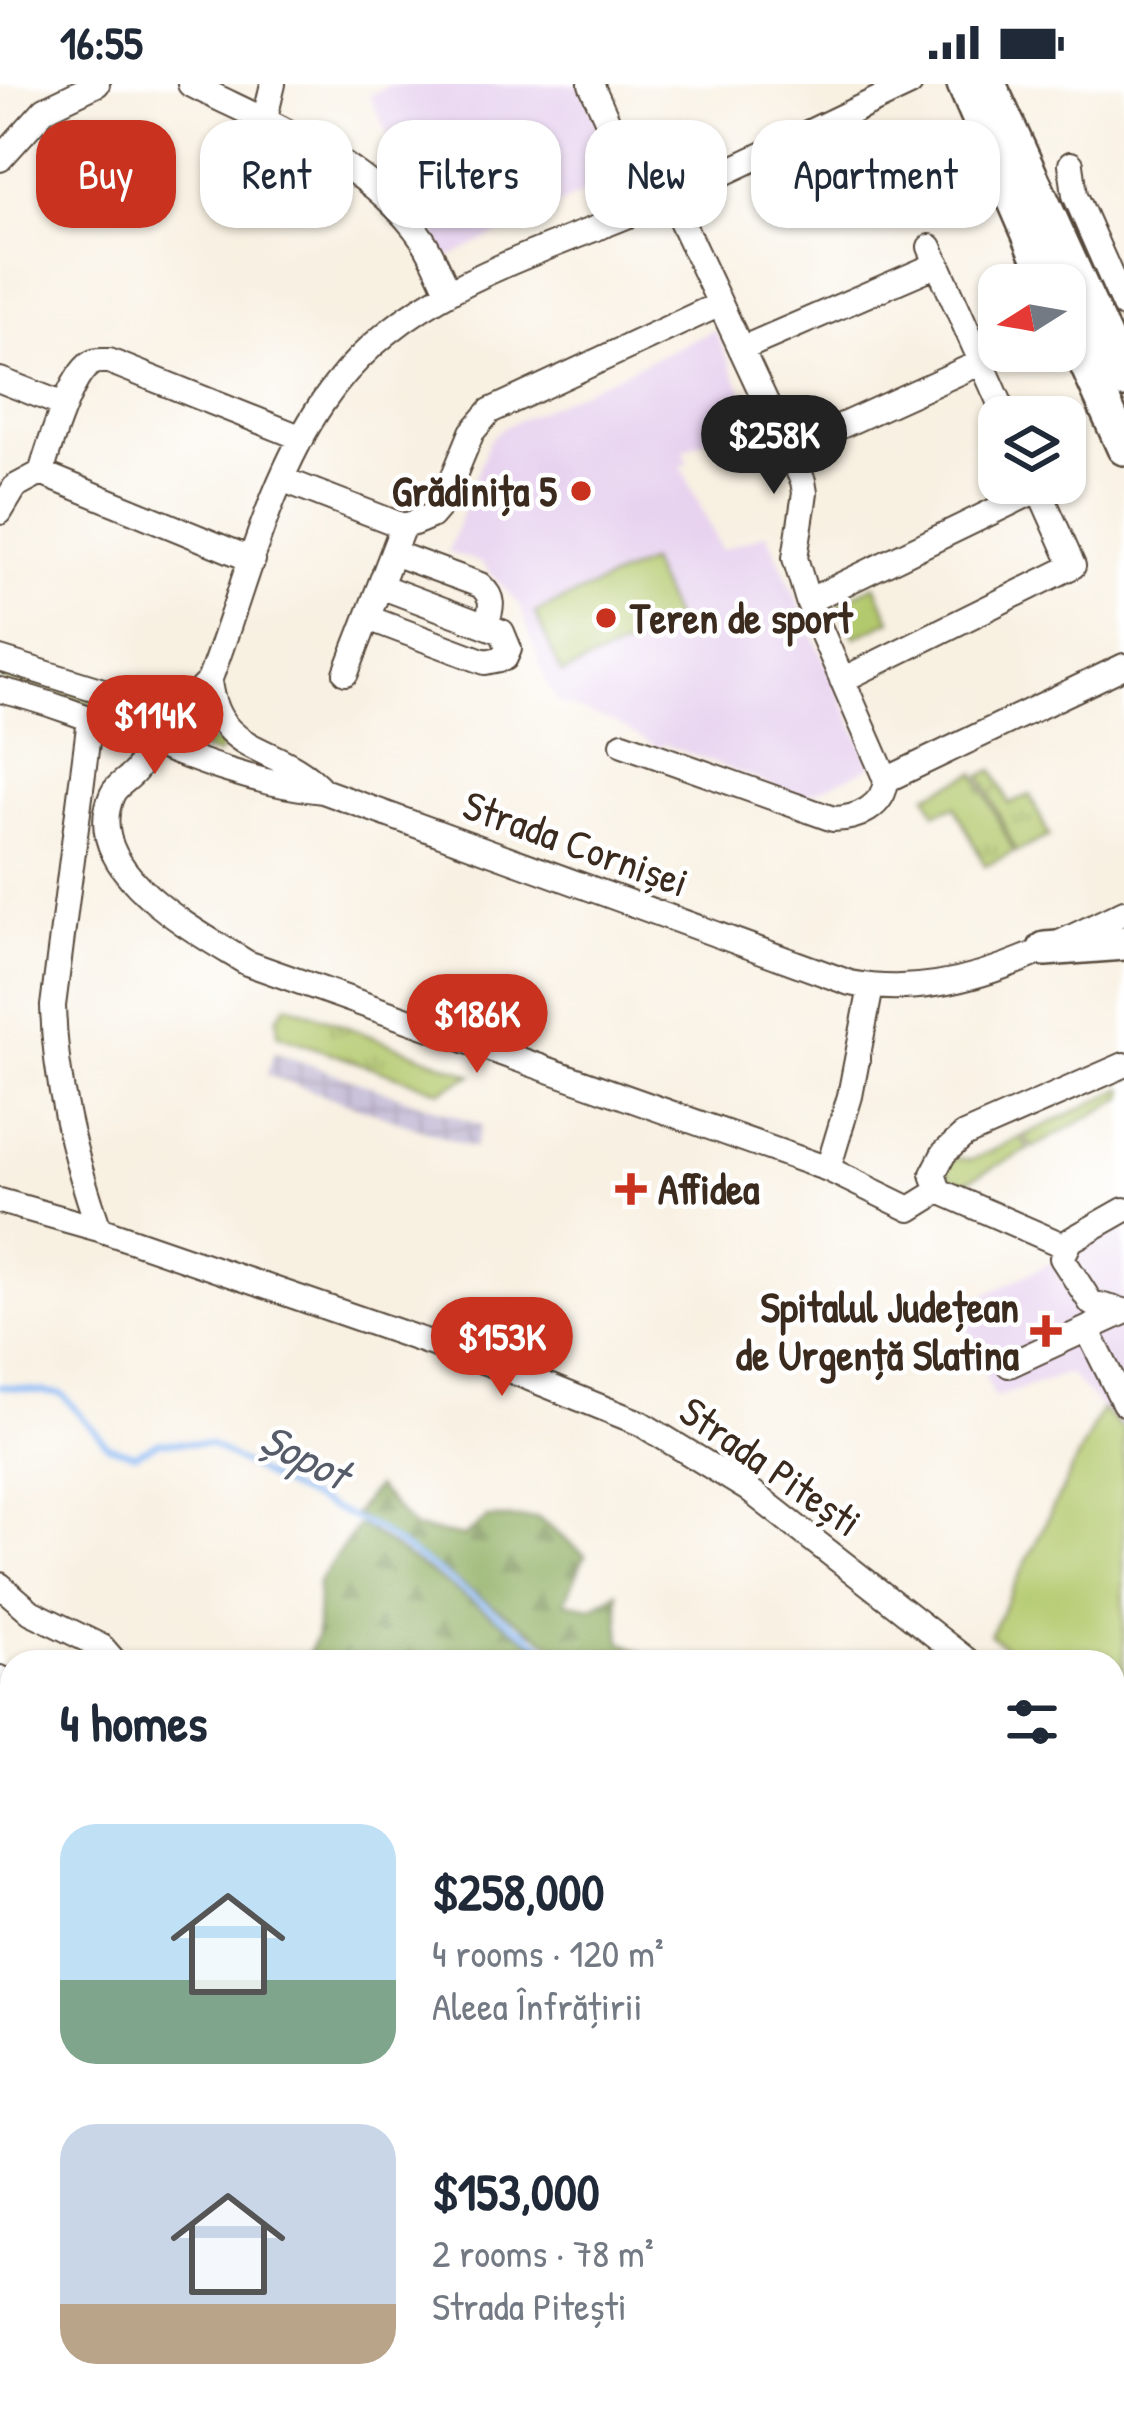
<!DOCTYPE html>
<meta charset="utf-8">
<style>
body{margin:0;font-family:"Patrick Hand",sans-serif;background:#f2f2f3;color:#1f2937;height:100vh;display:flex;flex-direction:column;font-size:45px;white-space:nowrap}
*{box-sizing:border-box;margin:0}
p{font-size:39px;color:#747a83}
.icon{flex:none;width:66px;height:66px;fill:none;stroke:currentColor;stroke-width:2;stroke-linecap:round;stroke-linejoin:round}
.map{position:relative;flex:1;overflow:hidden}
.side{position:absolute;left:0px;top:1566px;width:1125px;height:771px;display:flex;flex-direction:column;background:#fff;border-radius:36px 36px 0 0;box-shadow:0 3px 9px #0004}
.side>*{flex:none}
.guide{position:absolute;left:36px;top:36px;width:1053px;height:108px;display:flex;gap:24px}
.needle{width:78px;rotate:259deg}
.fabs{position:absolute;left:978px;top:180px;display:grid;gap:24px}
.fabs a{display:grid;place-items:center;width:108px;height:108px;border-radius:24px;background:#fff;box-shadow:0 3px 9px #0004;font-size:60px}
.price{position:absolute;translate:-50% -102px;padding:0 27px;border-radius:42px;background:#c8321e;color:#fff;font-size:39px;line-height:78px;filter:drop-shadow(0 3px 6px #0008)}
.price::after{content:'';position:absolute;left:50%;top:72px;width:36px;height:27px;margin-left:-18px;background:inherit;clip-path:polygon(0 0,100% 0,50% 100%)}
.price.selected{background:#222;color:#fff}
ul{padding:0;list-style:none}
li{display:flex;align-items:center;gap:36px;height:300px;padding:0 60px}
li span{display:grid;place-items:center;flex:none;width:336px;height:240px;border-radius:36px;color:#555}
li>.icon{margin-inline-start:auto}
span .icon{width:144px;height:144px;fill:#fffc;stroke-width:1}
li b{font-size:51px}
h2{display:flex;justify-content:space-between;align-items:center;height:144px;padding:0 60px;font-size:51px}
.chip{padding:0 42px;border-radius:36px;background:#fff;box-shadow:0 3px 9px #0004;font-size:42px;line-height:108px}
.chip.selected{background:#c8321e;color:#fff}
.status{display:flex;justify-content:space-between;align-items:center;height:84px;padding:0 60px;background:#fff;direction:ltr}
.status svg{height:33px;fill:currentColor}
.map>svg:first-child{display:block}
.built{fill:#e7d2ef}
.industrial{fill:url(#industrial-grid)}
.grass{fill:url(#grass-tufts);stroke:#777a46;stroke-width:3}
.forest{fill:url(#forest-firs);stroke:#646c3f;stroke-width:3}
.park{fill:#b3c96d;stroke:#777a46;stroke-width:3}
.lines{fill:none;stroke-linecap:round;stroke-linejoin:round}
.stream{stroke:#88b8f3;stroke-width:6}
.minor-casing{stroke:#57483b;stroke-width:28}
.major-casing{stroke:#57483b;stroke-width:38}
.minor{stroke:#fff;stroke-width:24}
.major{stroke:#fff;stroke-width:33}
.poi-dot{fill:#c8321e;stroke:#fff;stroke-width:4.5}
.labels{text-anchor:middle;stroke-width:9;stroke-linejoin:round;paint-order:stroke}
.poi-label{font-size:42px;font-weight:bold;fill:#3b2a1e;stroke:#fff;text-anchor:end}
.street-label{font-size:42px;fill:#3b2a1e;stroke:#fff}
.water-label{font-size:45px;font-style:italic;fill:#565c69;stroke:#fff}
</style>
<div class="status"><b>16:55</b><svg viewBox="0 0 49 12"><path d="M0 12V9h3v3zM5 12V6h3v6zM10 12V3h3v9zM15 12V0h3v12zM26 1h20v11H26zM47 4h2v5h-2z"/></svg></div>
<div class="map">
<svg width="1124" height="2335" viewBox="0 0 1124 2335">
<defs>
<pattern id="industrial-grid" width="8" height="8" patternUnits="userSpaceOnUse" patternTransform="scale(3)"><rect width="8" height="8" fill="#c8bfd8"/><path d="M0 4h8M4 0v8" fill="none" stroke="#ada4b9"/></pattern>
<pattern id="grass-tufts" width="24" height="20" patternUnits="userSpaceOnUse" patternTransform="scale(3)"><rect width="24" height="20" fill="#b3c96d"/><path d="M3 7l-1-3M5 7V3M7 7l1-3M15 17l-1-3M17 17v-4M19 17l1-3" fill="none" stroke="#93a359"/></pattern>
<pattern id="forest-firs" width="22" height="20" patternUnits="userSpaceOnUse" patternTransform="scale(3)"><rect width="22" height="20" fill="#8ead60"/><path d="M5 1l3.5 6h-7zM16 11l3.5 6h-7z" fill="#758d4f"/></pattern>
</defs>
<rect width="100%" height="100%" fill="#fff"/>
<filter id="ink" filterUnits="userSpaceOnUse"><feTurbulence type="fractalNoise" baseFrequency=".00833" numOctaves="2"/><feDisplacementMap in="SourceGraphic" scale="24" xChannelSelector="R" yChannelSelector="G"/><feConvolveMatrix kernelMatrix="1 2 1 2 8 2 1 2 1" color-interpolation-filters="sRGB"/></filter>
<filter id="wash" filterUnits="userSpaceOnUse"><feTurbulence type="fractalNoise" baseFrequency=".004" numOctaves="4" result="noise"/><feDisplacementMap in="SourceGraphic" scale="48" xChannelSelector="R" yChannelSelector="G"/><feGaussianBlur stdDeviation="2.7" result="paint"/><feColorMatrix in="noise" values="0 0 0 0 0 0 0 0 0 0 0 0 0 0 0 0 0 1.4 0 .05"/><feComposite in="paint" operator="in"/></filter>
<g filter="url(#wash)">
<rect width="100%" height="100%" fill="#f8f0e1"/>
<path class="built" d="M392 0H580L622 91 445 175 369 11Z
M715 246 754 333 684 366 688 378 681 382 721 466 767 449 872 682 803 713 664 660 659 664 615 639 559 619 547 600 520 522 482 479 448 468 489 357 500 345Z
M1124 1142V1347L1068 1289 994 1314 959 1224Z"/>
<path class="industrial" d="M274 968 482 1041 474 1064 267 991Z"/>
<path class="grass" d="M5 589 42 597 222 661 218 671 48 608 2 598Z
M993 686 1009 720 1030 711 1049 752 1016 768 981 692Z
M975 689 1014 768 985 782 955 722 935 729 927 711Z
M287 920 472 991 440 1007 278 951 277 934Z
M1124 1004V1014L1032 1064 1025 1051Z
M1022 1053 1028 1066 955 1103 947 1090 949 1079 957 1074 971 1076Z
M1113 2254 1124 2256V2335H1088L1081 2325H1113Z"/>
<path class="forest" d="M376 1403 414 1444 464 1453 487 1434H538L585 1471 565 1518 592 1523 617 1508 621 1557 657 1578H579L354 1430Z
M359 1440 537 1562 559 1578H304L317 1552 318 1498Z
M1124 1904V2010L1113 1999V1910Z
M1113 2010 1124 2023V2256L1113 2254Z"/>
<path class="park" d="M649 478 676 539 562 590 535 529Z
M875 501 891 536 855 553 839 518Z
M1102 1325 1124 1347V1663L1113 1654V1578H1022L990 1551Z"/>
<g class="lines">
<path class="stream" d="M0 1302 62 1310 108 1362 135 1370 160 1358 209 1360 281 1401 375 1444 566 1578
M1113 2005 1124 2017"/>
</g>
</g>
<g filter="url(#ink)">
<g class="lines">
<g class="minor-casing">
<path id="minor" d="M190 0C271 41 369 77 423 156 433 171 440 190 448 206
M591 0 646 123
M264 38 273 0
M0 75 45 25 97 0
M1071 80 1075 111 1124 222
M670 113 803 397 805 409 795 474 808 517 886 696
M930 163 1006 333
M741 265 938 180
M0 296 64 321
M788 366 982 278
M41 389 253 476
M284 396 403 442 414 439 431 432 443 418 472 348 490 327 720 220
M0 428 15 403 41 389C49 364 69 294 90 280 95 276 102 277 109 277L302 354
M393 469 480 501C495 514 492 523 486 542
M808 517 1039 405
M368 534 485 578 505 574 509 565 502 548 380 502
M0 575 148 621 196 610 209 597
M346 589 403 442
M842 596 1073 482 1036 399
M0 606C110 632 209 696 323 707L850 899C950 918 1037 870 1124 828
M90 635 53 922C55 999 74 1072 99 1145
M147 659C144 667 142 677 137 685 130 695 116 701 112 711 79 787 196 847 247 879L828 1085 850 1012 871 903
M623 660 833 735C857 735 884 723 886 696
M886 696 1124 582
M323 707C279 658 218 675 209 597 244 506 267 400 323 318 403 200 539 172 662 117 746 80 827 39 910 0
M828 1085 910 1125 939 1107 933 1090 944 1069 964 1051 1124 981
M939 1107 1067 1163
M0 1117 99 1145 514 1288 640 1339 748 1405 969 1578
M1124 1126 1071 1156 1062 1174 1091 1219 1124 1227
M1087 1245 1124 1319
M1009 1281 1124 1228
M0 1501 31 1528 102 1563 115 1578
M0 1594 12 1599
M1113 1690 1124 1699
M286 2325 316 2335
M0 2328 12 2310
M223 2335 229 2325"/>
</g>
<g class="major-casing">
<path id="major" d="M964 0 1051 201
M989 0 1124 297
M1065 232 1124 364
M1045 865 1124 859
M0 1983 12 1986
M1013 2325 1025 2335"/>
</g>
<use href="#minor" class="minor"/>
<use href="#major" class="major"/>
</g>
</g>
<g class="poi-dot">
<circle cx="581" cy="407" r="12"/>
<circle cx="606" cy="534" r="12"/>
<path d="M625 1087h12v12h12v12h-12v12h-12v-12h-12v-12h12z"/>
<path d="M1040 1229h12v12h12v12h-12v12h-12v-12h-12v-12h12z"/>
</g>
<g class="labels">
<g class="poi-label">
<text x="557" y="422">Grădinița 5</text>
<text x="630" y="549" text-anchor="start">Teren de sport</text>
<text x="658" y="1120" text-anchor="start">Affidea</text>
<text x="1019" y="1238">Spitalul Județean<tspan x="1019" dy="48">de Urgență Slatina</tspan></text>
</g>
<g class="street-label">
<text transform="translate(576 759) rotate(20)" y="15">Strada Cornișei</text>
<text transform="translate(771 1382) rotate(35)" y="15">Strada Pitești</text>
</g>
<g class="water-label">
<text transform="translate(305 1372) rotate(27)" y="16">Șopot</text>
</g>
</g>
</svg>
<div class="fabs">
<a><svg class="needle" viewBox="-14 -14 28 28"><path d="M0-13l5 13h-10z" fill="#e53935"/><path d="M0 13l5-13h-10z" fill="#747a83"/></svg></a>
<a><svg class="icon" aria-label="layers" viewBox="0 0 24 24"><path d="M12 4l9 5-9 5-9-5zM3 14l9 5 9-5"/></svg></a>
</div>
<b class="price selected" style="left:774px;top:413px">$258K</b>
<b class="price" style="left:155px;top:693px">$114K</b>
<b class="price" style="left:477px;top:992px">$186K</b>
<b class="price" style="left:502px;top:1315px">$153K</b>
<div class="guide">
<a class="chip selected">Buy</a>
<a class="chip">Rent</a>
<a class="chip">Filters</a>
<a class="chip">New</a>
<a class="chip">Apartment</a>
</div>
<section class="side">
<h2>4 homes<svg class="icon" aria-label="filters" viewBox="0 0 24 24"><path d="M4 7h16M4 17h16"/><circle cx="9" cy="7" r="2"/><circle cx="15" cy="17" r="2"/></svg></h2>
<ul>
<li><span style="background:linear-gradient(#bfe0f5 65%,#7fa58c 0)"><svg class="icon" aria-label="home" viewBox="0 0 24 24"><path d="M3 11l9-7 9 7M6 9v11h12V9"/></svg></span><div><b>$258,000</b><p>4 rooms · 120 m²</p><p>Aleea Înfrățirii</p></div></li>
<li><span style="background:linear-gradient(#c9d6e8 75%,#b9a48a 0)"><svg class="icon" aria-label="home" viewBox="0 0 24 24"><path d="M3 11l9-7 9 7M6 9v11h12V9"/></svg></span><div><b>$153,000</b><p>2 rooms · 78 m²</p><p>Strada Pitești</p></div></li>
</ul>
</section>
</div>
